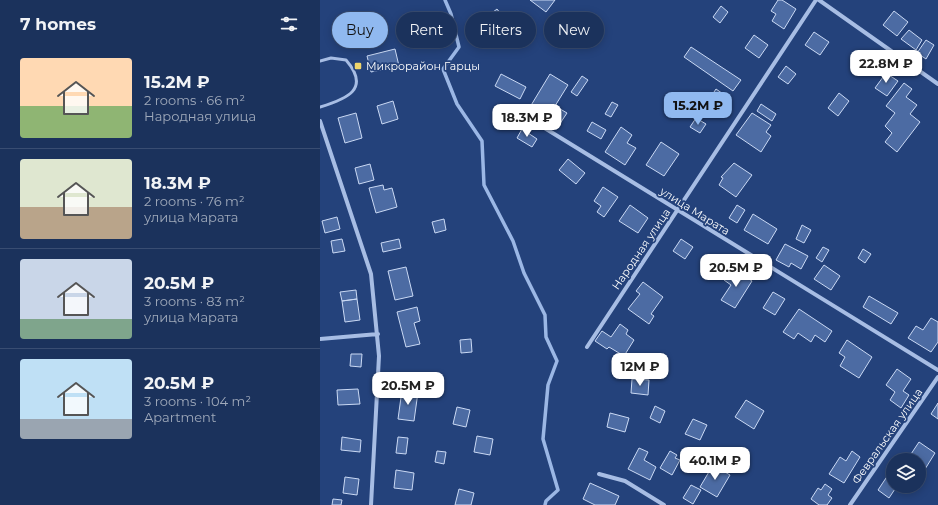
<!DOCTYPE html>
<meta charset="utf-8">
<style>
body{margin:0;font-family:Montserrat,sans-serif;background:#243a62;color:#f1f3f6;height:100vh;display:flex;flex-direction:column;font-size:15px;white-space:nowrap}
*{box-sizing:border-box;margin:0}
p{font-size:13px;color:#a0aabb}
.icon{flex:none;width:22px;height:22px;fill:none;stroke:currentColor;stroke-width:2;stroke-linecap:round;stroke-linejoin:round}
.map{position:relative;flex:1;overflow:hidden}
.side{display:flex;flex-direction:column;background:#1b325c;width:320px}
.side>*{flex:none}
.banner{position:absolute;left:12px;top:12px;width:380px;height:36px;display:flex;gap:8px}
.buttons{position:absolute;left:566px;top:453px;display:grid;gap:8px}
.buttons a{display:grid;place-items:center;width:40px;height:40px;border-radius:50%;background:#1b325c;box-shadow:0 2px 10px #0003,0 0 0 1px #394d72;font-size:20px}
.price{position:absolute;translate:-50% -34px;padding:0 9px;border-radius:8px;background:#fff;color:#222;font-size:13px;line-height:26px;filter:drop-shadow(0 1px 2px #0008)}
.price::after{content:'';position:absolute;left:50%;top:24px;width:12px;height:9px;margin-left:-6px;background:inherit;clip-path:polygon(0 0,100% 0,50% 100%)}
.price.active{background:#90b9f0;color:#111}
ul{padding:0;list-style:none}
li{display:flex;align-items:center;gap:12px;height:100px;padding:0 20px}
li+li{border-top:1px solid #394d72}
li span{display:grid;place-items:center;flex:none;width:112px;height:80px;border-radius:4px;color:#555}
li>.icon{margin-inline-start:auto}
span .icon{width:48px;height:48px;fill:#fffc;stroke-width:1}
li b{font-size:17px}
h2{display:flex;justify-content:space-between;align-items:center;height:48px;padding:0 20px;font-size:17px}
.pill{padding:0 14px;border-radius:18px;background:#1b325c;box-shadow:0 2px 10px #0003,0 0 0 1px #394d72;font-size:14px;line-height:36px}
.pill.active{background:#90b9f0;color:#111}
main{display:flex;flex:1;min-height:0}
.map>svg:first-child{display:block}
.lines{fill:none;stroke-linecap:round;stroke-linejoin:round}
.stream{stroke:#9bb7e5;stroke-width:3.5}
.building{fill:#4c6ba3;stroke:#cad9f4}
.service{stroke:#a7bde4;stroke-width:3}
.minor{stroke:#a7bde4;stroke-width:4}
.poi-dot{fill:#efd56b;stroke:#24427b;stroke-width:1.5}
.labels{text-anchor:middle;stroke-width:3.5;stroke-linejoin:round;paint-order:stroke}
.poi-label{font-size:11px;fill:#fff;stroke:#24427b;text-anchor:start}
.street-label{font-size:11px;fill:#fff;stroke:#24427b}
</style>
<main>
<section class="side">
<h2>7 homes<svg class="icon" aria-label="filters" viewBox="0 0 24 24"><path d="M4 7h16M4 17h16"/><circle cx="9" cy="7" r="2"/><circle cx="15" cy="17" r="2"/></svg></h2>
<ul>
<li><span style="background:linear-gradient(#ffd9b3 60%,#8fb573 0)"><svg class="icon" aria-label="home" viewBox="0 0 24 24"><path d="M3 11l9-7 9 7M6 9v11h12V9"/></svg></span><div><b>15.2M ₽</b><p>2 rooms · 66 m²</p><p>Народная улица</p></div></li>
<li><span style="background:linear-gradient(#dfe7d0 60%,#b9a48a 0)"><svg class="icon" aria-label="home" viewBox="0 0 24 24"><path d="M3 11l9-7 9 7M6 9v11h12V9"/></svg></span><div><b>18.3M ₽</b><p>2 rooms · 76 m²</p><p>улица Марата</p></div></li>
<li><span style="background:linear-gradient(#c9d6e8 75%,#7fa58c 0)"><svg class="icon" aria-label="home" viewBox="0 0 24 24"><path d="M3 11l9-7 9 7M6 9v11h12V9"/></svg></span><div><b>20.5M ₽</b><p>3 rooms · 83 m²</p><p>улица Марата</p></div></li>
<li><span style="background:linear-gradient(#bfe0f5 75%,#9aa5b1 0)"><svg class="icon" aria-label="home" viewBox="0 0 24 24"><path d="M3 11l9-7 9 7M6 9v11h12V9"/></svg></span><div><b>20.5M ₽</b><p>3 rooms · 104 m²</p><p>Apartment</p></div></li>
</ul>
</section>
<div class="map">
<svg width="618" height="505" viewBox="0 0 618 505">
<rect width="100%" height="100%" fill="#24427b"/>
<g class="lines">
<path class="stream" d="M125 0 131 14 139 47 123 69 137 104 162 141 164 185 193 241 204 273 225 315 226 337 237 361 228 385 223 439 238 490 226 501 225 505"/>
</g>
<path class="building" d="M210 0H235L226 12Z
M458 0H462L476 9 464 29 452 21 456 14 451 11Z
M401 6 408 12 400 23 393 17Z
M177 9 195 32 183 42 164 19Z
M574 11 588 22 577 36 563 25Z
M589 30 602 40 596 50 581 39Z
M494 32 509 42 500 55 485 45Z
M434 35 448 45 439 58 425 48Z
M606 40 614 45 606 59 597 53Z
M371 47 421 80 413 91 364 57Z
M75 49 79 66 51 72 47 56Z
M466 66 476 74 468 84 458 77Z
M566 73 578 81 567 96 555 88Z
M181 74 206 87 200 99 175 86Z
M230 74 248 85 235 106 247 113 239 125 210 107Z
M262 76 268 80 257 96 251 92Z
M584 83 592 89 586 97 597 105 590 114 600 122 577 152 565 142 572 133 565 126 575 113 566 106Z
M396 89 409 98 398 113 386 104Z
M519 93 529 101 518 116 508 108Z
M73 101 78 119 62 124 57 106Z
M292 102 298 105 291 117 285 114Z
M441 104 456 114 452 121 437 111Z
M36 113 42 138 25 143 18 118Z
M432 113 451 125 446 132 451 136 441 152 416 135Z
M376 118 386 124 380 133 370 127Z
M272 122 286 130 281 139 267 131Z
M301 127 312 135 307 143 316 148 305 165 285 152Z
M202 129 217 139 212 147 197 138Z
M341 142 359 154 344 176 326 165Z
M248 159 265 173 256 184 239 170Z
M414 163 432 175 416 197 399 185 403 178 401 177Z
M50 164 54 180 39 184 35 168Z
M63 185 64 190 72 188 77 207 56 213 49 188Z
M283 187 298 197 284 217 277 212 281 206 274 201Z
M310 205 328 218 318 233 299 221Z
M417 205 425 210 417 223 409 218Z
M433 214 457 229 448 244 424 230Z
M17 217 20 229 5 233 2 221Z
M124 219 126 230 115 233 112 222Z
M482 225 491 230 484 243 476 239Z
M22 239 25 251 13 253 11 241Z
M79 239 81 248 63 252 61 243Z
M361 239 373 247 365 259 353 251Z
M465 244 488 256 481 269 471 263 469 267 456 260Z
M503 247 509 250 502 262 496 258Z
M543 249 551 254 545 263 538 258Z
M504 265 520 276 511 290 494 279Z
M86 267 93 296 75 300 68 271Z
M412 268 432 281 415 308 401 300 411 285 404 280Z
M323 282 343 297 331 314 334 316 329 324 308 309 320 294 316 291Z
M36 290 37 299 22 301 20 292Z
M453 292 465 299 455 315 443 308Z
M549 296 578 313 571 324 543 307Z
M37 299 40 320 25 322 22 301Z
M97 307 100 321 94 323 100 344 86 347 77 312Z
M479 309 512 331 505 342 495 335 491 342 478 333 474 339 463 332Z
M611 318 618 322V342L611 352 588 338 596 326 603 330Z
M300 324 308 330 306 334 314 340 304 356 289 347 287 349 275 341 282 331 291 337Z
M151 339 152 352 141 353 140 340Z
M527 340 552 357 539 378 520 366 525 357 519 353Z
M31 354H42L41 367 30 366Z
M577 369 591 379 583 391 589 395 581 408 570 400 575 392 566 385Z
M312 379 329 380 328 395 311 393Z
M38 389 40 404 18 405 17 390Z
M82 390 98 392 94 421 78 419Z
M426 400 444 411 434 429 415 417Z
M618 403V419L611 414Z
M335 406 345 411 340 423 330 418Z
M137 407 150 410 146 427 133 424Z
M290 413 309 418 305 432 287 427Z
M373 419 387 425 380 440 365 434Z
M157 436 173 439 170 455 154 452Z
M22 437 41 440 40 452 21 450Z
M78 437 88 438 86 454 76 453Z
M599 442 615 453 602 474 599 472V460H587Z
M319 448 328 452 324 460 336 467 330 480 308 469Z
M117 451 126 452 124 464 115 462Z
M350 451 357 455 355 458 360 460 352 475 340 468Z
M532 451 540 457 524 483 509 474 520 457 526 461Z
M393 465 410 475 397 497 380 487Z
M76 470 94 473 92 490 74 488Z
M568 475 573 479V486H577L569 498 558 490Z
M25 477 39 479 37 495 23 493Z
M270 483 299 496 295 505H275L263 499Z
M505 484 512 489 508 495 512 498 507 505H499L491 499 498 488 501 490Z
M371 485 381 490 373 504 363 498Z
M139 489 154 493 151 505H135Z
M13 499 22 500 21 505H12Z"/>
<g class="lines">
<path class="service" d="M0 61 11 58 26 60C51 89 27 99 0 107"/>
<path class="minor" d="M499 0 618 84
M205 116 618 370
M0 121 51 274 59 356 51 505
M0 339 58 334
M267 347 496 0
M279 474 305 481 344 505
M530 505 618 377"/>
</g>
<rect class="poi-dot" x="34" y="62" width="8" height="8" rx="2"/>
<g class="labels">
<g class="poi-label">
<text x="46" y="70">Микрорайон Гарцы</text>
</g>
<g class="street-label">
<text transform="translate(375 211) rotate(32)" y="4">улица Марата</text>
<text transform="translate(321 249) rotate(-56)" y="4">Народная улица</text>
<text transform="translate(567 436) rotate(-55)" y="4">Февральская улица</text>
</g>
</g>
</svg>
<div class="buttons">
<a><svg class="icon" aria-label="layers" viewBox="0 0 24 24"><path d="M12 4l9 5-9 5-9-5zM3 14l9 5 9-5"/></svg></a>
</div>
<b class="price" style="left:566px;top:84px">22.8M ₽</b>
<b class="price active" style="left:378px;top:126px">15.2M ₽</b>
<b class="price" style="left:207px;top:138px">18.3M ₽</b>
<b class="price" style="left:416px;top:288px">20.5M ₽</b>
<b class="price" style="left:320px;top:387px">12M ₽</b>
<b class="price" style="left:88px;top:406px">20.5M ₽</b>
<b class="price" style="left:395px;top:481px">40.1M ₽</b>
<div class="banner">
<a class="pill active">Buy</a>
<a class="pill">Rent</a>
<a class="pill">Filters</a>
<a class="pill">New</a>
</div>
</div>
</main>
